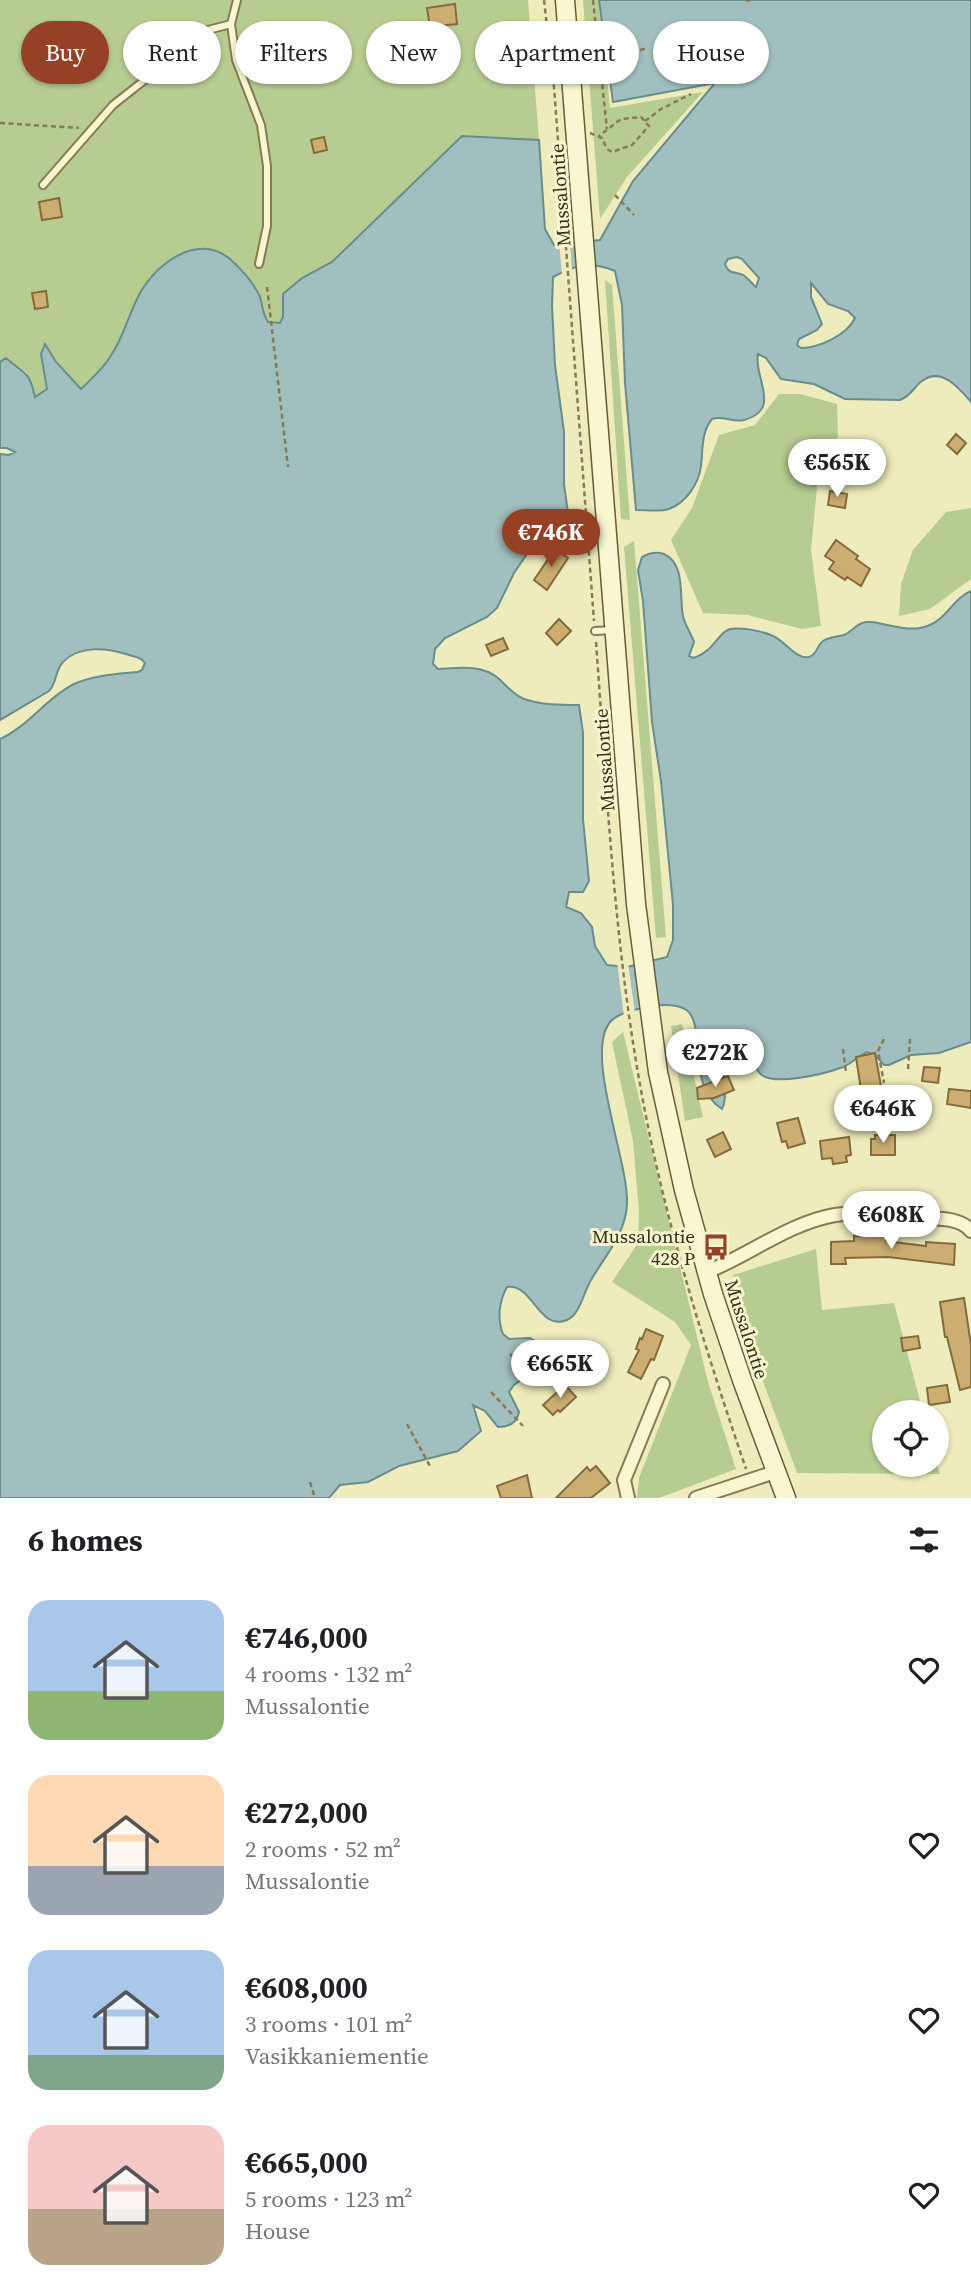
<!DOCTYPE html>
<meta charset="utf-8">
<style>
body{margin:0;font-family:"Source Serif 4",serif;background:#f6f6f6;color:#202124;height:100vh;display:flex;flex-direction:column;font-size:26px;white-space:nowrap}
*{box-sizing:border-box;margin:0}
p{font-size:23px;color:#757577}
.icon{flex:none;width:38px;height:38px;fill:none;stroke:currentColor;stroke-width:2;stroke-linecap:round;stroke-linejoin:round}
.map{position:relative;height:1498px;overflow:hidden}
.details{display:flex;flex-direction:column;background:#fff;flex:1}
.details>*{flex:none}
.guide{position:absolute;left:21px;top:21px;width:929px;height:63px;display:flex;gap:14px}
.fabs{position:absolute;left:872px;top:1400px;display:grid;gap:14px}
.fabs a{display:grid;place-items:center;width:77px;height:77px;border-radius:50%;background:#fff;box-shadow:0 2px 5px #0004;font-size:35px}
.price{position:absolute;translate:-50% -60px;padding:0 16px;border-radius:24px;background:#fff;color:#222;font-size:23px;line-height:46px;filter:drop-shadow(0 2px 4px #0008)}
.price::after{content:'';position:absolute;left:50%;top:42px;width:21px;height:16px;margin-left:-10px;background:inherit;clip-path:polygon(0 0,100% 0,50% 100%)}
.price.on{background:#964025;color:#fff}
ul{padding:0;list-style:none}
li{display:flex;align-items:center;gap:21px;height:175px;padding:0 28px}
li span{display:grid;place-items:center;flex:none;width:196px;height:140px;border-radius:21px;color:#555}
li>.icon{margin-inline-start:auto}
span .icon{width:84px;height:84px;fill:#fffc;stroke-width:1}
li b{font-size:30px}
h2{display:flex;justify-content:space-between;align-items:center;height:84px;padding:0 28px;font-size:30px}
.pill{padding:0 24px;border-radius:32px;background:#fff;box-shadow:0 2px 5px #0004;font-size:24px;line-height:63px}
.pill.on{background:#964025;color:#fff}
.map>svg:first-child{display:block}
.green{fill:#b6cc91}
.water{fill:#a1bfbe;stroke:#688d8d;stroke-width:2;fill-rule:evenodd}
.pier{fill:#eeecbd}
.building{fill:#cdae72;stroke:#856b3c;stroke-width:2}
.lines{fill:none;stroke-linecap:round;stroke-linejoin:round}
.service-casing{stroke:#867b56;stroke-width:10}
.minor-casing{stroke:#867b56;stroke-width:16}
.secondary-casing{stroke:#675c39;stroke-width:21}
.path{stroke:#867b56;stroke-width:2.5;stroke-dasharray:5 3.5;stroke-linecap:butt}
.service{stroke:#f9f7d0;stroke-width:6}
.minor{stroke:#f9f7d0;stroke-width:12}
.secondary{stroke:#f9f7d0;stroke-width:18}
.labels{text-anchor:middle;stroke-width:6;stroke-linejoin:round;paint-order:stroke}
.street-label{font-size:19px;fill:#352e1b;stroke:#f6f4cc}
.poi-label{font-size:19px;fill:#352e1b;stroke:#f6f4cc;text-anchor:end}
</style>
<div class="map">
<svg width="971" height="1498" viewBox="0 0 971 1498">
<rect width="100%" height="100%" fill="#eeecbd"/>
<path class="green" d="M0 0H528L539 140 462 136 332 262 302 278 280 323 268 322 262 313 260 298 137 297 124 334 109 361 81 389 56 362 44 345 41 354 47 389 34 397 26 372 6 358 0 364Z
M583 0H600L610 108 703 92 627 177 600 219Z
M605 280 612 285 630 520 621 519Z
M779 394H800L837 404 838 436 818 477 811 550 821 626 802 629 748 615 703 613 671 540 692 508 719 435 755 425Z
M971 508V579L930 609 899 616 901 584 913 550 946 512Z
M634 541 666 937 656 938 624 547Z
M682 1024 703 1117 685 1121 671 1026Z
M623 1032 708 1382 736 1469 659 1498H637L639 1478 691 1345 675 1322 612 1282 638 1243 639 1212 633 1141 612 1042Z
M816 1249 822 1310 894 1303 923 1412H884V1465H936V1460L940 1474 797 1473 759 1371 733 1275Z"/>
<path class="water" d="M599 0H971V402C960 389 941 366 922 381 914 387 911 396 900 400L845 399 814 384 781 379 766 358 758 354C753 378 783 409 744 420 733 423 723 415 712 419 701 432 703 450 701 466 699 483 686 503 669 509 659 512 647 510 636 510L625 383 622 305 615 271C589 261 578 264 553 277L552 306 555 365 564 432V484L568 513 564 517H548L543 520 533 545 514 573 497 608 487 617 445 638 435 649 433 664 438 669C458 668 481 664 498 678 506 685 513 695 524 699 541 705 561 705 579 705L583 733V819L589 881 583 892H569L566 907 581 913 592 927 595 946 607 965 627 967 667 957 673 940V905L661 781 652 722 643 601 638 570 642 557C649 553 656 551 664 554 686 564 679 597 683 616 685 626 691 633 694 642L689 656 693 658C714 652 718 632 730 629 742 627 762 631 773 636 784 640 796 660 809 657 817 655 817 645 823 641 829 637 837 637 844 635 851 632 855 626 862 623 874 618 900 632 920 628 947 623 950 600 971 591V1042L939 1053 911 1055 889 1065H884L875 1055 867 1052C859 1056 852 1063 843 1067 827 1073 768 1089 758 1071 755 1067 756 1060 755 1055 748 1053 745 1054 738 1056 711 1066 732 1090 722 1109 685 1086 708 1023 685 1009 673 1003 656 1005 643 1008 632 1010 618 1013 610 1022 584 1054 629 1162 627 1204 626 1233 605 1256 591 1280 584 1291 580 1315 567 1320 539 1332 533 1283 507 1287 499 1301 497 1319 503 1334L509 1339 530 1338 535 1341 529 1374 514 1385 509 1392 519 1412C517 1423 509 1427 498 1427L485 1411 473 1405 481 1431 458 1451 399 1466 368 1482 340 1485 329 1498H0V739C29 726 46 698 74 684 93 675 118 674 138 672L142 670 145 663C140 656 134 657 126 654 107 648 79 645 63 662 55 670 57 683 49 691L0 720V454L9 455 15 452 7 448H0V362L6 358C25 375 29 370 35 397L47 389 41 354 45 344 56 362 81 389C91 379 103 369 110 357 123 339 127 319 137 299 152 266 197 231 230 259 241 269 254 283 260 297 263 306 262 313 268 322L280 323 283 317V294L302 278 332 262 462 136 539 140 545 229 554 245 600 240 633 181 715 83 613 102ZM737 257 742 259 759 278 756 287C752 284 748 278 743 275 734 271 729 275 725 264L728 259ZM811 283 828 304 848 311 855 318C847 335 819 348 801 348L797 345 799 339 817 330 822 324 811 297Z"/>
<path class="pier" d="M570 240 572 271 562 276 559 241Z
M617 962 628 963 635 1013 624 1017Z"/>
<path class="building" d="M455 4 457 24 430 27 427 8Z
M324 137 327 150 314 153 311 140Z
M59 198 62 217 42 220 39 202Z
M46 291 48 307 35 309 32 293Z
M956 434 966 443 957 454 947 445Z
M830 491 847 494 845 508 828 505Z
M836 540 858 556 856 559 870 569 861 586 847 577 845 580 829 569 834 562 825 556Z
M555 549 568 558 547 590 534 580Z
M559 619 571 631 557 645 546 633Z
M503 638 508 649 491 656 486 645Z
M875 1053 881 1086 861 1090 856 1057Z
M924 1067 940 1068 938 1083 922 1081Z
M728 1076 734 1090 714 1098 698 1099 697 1088Z
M949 1089 971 1091V1108L947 1104Z
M798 1118 805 1143 788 1148 786 1141 782 1142 777 1123Z
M723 1132 731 1149 715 1157 707 1140Z
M875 1135H895V1155H871V1139H875Z
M849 1137 851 1155 846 1156 847 1162 833 1164 832 1158 822 1159 820 1141Z
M854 1236H886V1241L926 1246V1242L955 1244 954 1265 888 1257 845 1258 846 1264H831V1242L854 1241Z
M964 1298 971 1345V1387L960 1390 947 1337H945L940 1302Z
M646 1329 663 1336 654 1360 651 1359 641 1379 628 1372 639 1350 636 1349 640 1338 642 1339Z
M918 1336 920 1348 903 1351 901 1338Z
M570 1359 593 1371 588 1382 565 1369Z
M565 1385 576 1397 560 1412 558 1410 553 1415 543 1405Z
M947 1385 950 1402 929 1405 927 1388Z
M596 1466 610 1483 591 1498H556L587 1467 590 1471Z
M527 1475 532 1498H501L497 1486Z"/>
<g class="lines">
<g class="service-casing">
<path id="service" d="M231 24 236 60 261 125 267 166V226L259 264
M43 185 113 105 208 30 231 24 237 0
M595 631 613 630"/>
</g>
<g class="minor-casing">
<path id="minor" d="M707 1272C749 1255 789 1223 835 1215 863 1210 892 1215 921 1218 937 1219 960 1217 971 1231
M628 1498 624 1480 663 1384
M696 1498 775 1472"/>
</g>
<g class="secondary-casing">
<path id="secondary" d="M565 0 636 904 658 1072 684 1190 713 1294 742 1380 786 1498"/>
</g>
<path class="path" d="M544 0 554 87 594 621
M593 0 607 129
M745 0 752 1
M607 58 648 48
M645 121 661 109 691 94
M0 123 79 128
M590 133 602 138 607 149 612 152 632 145 649 126 641 117 621 119 599 136
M615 195 634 215
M267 287 288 467
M596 642C607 792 614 942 641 1090 664 1219 704 1345 746 1469
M884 1039 878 1051 884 1083
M843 1049 846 1073
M908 1069 910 1039
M510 1354 539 1378
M491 1392 523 1426
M407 1424 431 1468
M310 1482 315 1498"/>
<use href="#service" class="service"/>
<use href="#minor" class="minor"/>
<use href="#secondary" class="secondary"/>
</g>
<defs>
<g id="bus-bare" transform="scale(2.1)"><path d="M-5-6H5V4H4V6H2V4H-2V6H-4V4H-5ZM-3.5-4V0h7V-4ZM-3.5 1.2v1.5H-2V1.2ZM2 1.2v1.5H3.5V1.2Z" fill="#964025" stroke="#f6f4cc" stroke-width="2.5" paint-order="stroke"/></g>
</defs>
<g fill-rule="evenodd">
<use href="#bus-bare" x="716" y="1247"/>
</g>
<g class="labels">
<g class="street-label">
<text transform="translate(560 195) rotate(-94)" y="7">Mussalontie</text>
<text transform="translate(604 760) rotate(-94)" y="7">Mussalontie</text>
<text transform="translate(747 1329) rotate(72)" y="7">Mussalontie</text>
</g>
<g class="poi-label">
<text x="695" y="1243">Mussalontie<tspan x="695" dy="22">428 P</tspan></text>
</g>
</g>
</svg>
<div class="fabs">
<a><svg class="icon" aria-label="locate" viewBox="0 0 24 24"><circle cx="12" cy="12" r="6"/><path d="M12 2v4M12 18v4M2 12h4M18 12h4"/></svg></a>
</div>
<b class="price" style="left:837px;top:499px">€565K</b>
<b class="price on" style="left:551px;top:569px">€746K</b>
<b class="price" style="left:715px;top:1089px">€272K</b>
<b class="price" style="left:883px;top:1145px">€646K</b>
<b class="price" style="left:891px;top:1251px">€608K</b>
<b class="price" style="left:560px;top:1400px">€665K</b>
<div class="guide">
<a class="pill on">Buy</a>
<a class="pill">Rent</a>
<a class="pill">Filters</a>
<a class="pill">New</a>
<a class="pill">Apartment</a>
<a class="pill">House</a>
</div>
</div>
<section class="details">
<h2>6 homes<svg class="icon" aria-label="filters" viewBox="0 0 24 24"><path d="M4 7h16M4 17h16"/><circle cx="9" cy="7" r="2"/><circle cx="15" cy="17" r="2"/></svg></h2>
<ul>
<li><span style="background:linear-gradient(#a9c7e8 65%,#8fb573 0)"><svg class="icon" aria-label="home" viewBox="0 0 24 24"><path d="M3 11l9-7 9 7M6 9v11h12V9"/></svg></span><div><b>€746,000</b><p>4 rooms · 132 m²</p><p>Mussalontie</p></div><svg class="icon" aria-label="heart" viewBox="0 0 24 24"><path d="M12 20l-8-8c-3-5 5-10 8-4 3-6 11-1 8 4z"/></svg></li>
<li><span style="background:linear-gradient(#ffd9b3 65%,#9aa5b1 0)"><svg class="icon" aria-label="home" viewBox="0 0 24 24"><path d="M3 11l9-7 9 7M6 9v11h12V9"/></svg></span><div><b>€272,000</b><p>2 rooms · 52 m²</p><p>Mussalontie</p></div><svg class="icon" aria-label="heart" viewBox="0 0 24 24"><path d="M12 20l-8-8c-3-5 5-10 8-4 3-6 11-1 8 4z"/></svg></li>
<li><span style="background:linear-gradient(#a9c7e8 75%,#7fa58c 0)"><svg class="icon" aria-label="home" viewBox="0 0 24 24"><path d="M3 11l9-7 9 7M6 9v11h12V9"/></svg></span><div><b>€608,000</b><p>3 rooms · 101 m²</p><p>Vasikkaniementie</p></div><svg class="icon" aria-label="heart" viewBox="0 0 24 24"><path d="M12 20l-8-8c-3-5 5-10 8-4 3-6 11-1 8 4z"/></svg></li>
<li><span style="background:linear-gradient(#f6c9c9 60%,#b9a48a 0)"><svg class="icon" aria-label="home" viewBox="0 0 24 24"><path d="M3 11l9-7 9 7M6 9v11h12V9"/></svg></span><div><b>€665,000</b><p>5 rooms · 123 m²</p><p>House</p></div><svg class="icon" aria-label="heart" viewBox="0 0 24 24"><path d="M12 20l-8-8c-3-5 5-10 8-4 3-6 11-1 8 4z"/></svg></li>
</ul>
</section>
